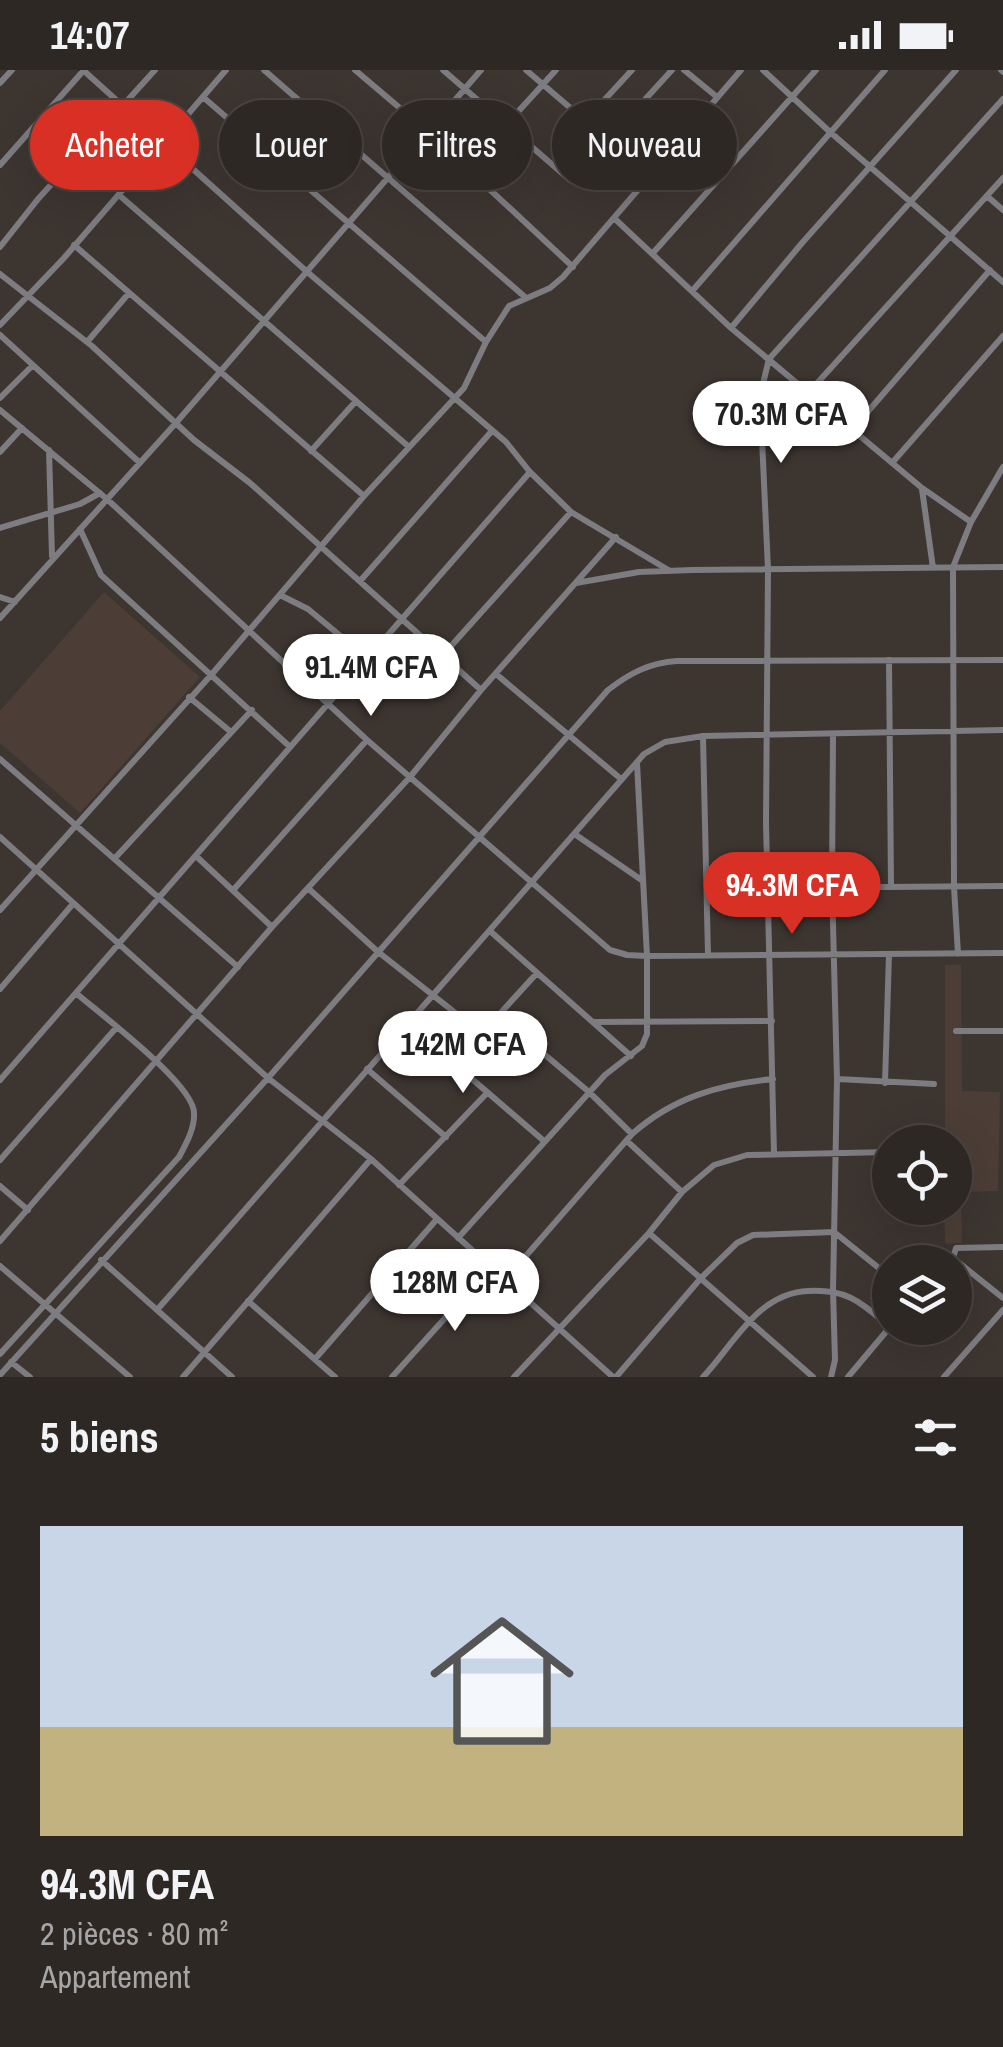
<!DOCTYPE html>
<html lang="fr">
<meta charset="utf-8">
<style>
body{margin:0;font-family:"Archivo Narrow",sans-serif;background:#3a3431;color:#f1f3f6;height:100vh;display:flex;flex-direction:column;font-size:38px;white-space:nowrap}
*{box-sizing:border-box;margin:0}
p{font-size:32px;color:#a7a6a6}
.icon{flex:none;width:55px;height:55px;fill:none;stroke:currentColor;stroke-width:2;stroke-linecap:round;stroke-linejoin:round}
.map{position:relative;height:1307px;overflow:hidden}
.drawer{display:flex;flex-direction:column;background:#2e2824;flex:1}
.drawer>*{flex:none}
.hud{position:absolute;left:30px;top:30px;width:945px;height:90px;display:flex;gap:20px}
.controls{position:absolute;left:872px;top:1055px;display:grid;gap:20px}
.controls a{display:grid;place-items:center;width:100px;height:100px;border-radius:50%;background:#2e2824;box-shadow:0 10px 40px #0002,0 0 0 2px #494441;font-size:50px}
.price{position:absolute;translate:-50% -85px;padding:0 22px;border-radius:35px;background:#fff;color:#222;font-size:32px;line-height:65px;filter:drop-shadow(0 2px 5px #0008)}
.price::after{content:'';position:absolute;left:50%;top:60px;width:30px;height:22px;margin-left:-15px;background:inherit;clip-path:polygon(0 0,100% 0,50% 100%)}
.price.active{background:#d93025;color:#fff}
ul{padding:0;list-style:none}
li{display:grid;align-content:center;gap:20px;height:530px;padding:0 40px}
li span{display:grid;place-items:center;height:310px;border-radius:0px;color:#555}
li>.icon{margin-inline-start:auto}
span .icon{width:180px;height:180px;fill:#fffc;stroke-width:1}
li b{font-size:42px}
h2{display:flex;justify-content:space-between;align-items:center;height:120px;padding:0 40px;font-size:42px}
.chip{padding:0 35px;border-radius:45px;background:#2e2824;box-shadow:0 10px 40px #0002,0 0 0 2px #494441;font-size:35px;line-height:90px}
.chip.active{background:#d93025;color:#fff}
.status{display:flex;justify-content:space-between;align-items:center;height:70px;padding:0 50px;background:#2e2824;direction:ltr}
.status svg{height:28px;fill:currentColor}
.map>svg:first-child{display:block}
.built{fill:#4c3e37}
.lines{fill:none;stroke-linecap:round;stroke-linejoin:round}
.minor{stroke:#7c7c81;stroke-width:6}
</style>
<div class="status"><b>14:07</b><svg viewBox="0 0 49 12"><path d="M0 12V9h3v3zM5 12V6h3v6zM10 12V3h3v9zM15 12V0h3v12zM26 1h20v11H26zM47 4h2v5h-2z"/></svg></div>
<div class="map">
<svg width="1003" height="1307" viewBox="0 0 1003 1307">
<rect width="100%" height="100%" fill="#3d3530"/>
<path class="built" d="M104 522 200 607 80 743 0 673V641Z
M945 895H961L962 1021 1000 1022 998 1121 961 1122 962 1173 945 1174 944 1138H955V1072H920V1065H945Z"/>
<g class="lines">
<path class="minor" d="M83 0 305 200 506 372 530 402 571 442 670 501
M264 0 525 227
M355 0 427 61 573 197
M443 0 570 110
M526 0 650 106
M684 0 717 27
M763 0 830 62 1003 212
M1001 0 1003 2
M0 13 12 0
M203 27 486 272
M585 51 632 0
M506 55 556 0
M608 70 672 0
M268 83 307 37
M0 95 84 0
M119 125 409 377
M987 126 1003 140
M614 148 731 258 922 418 971 452
M74 175 364 426
M0 177 38 129 155 0
M653 183 816 0
M0 204 92 276 194 370 250 413 481 620
M693 220 885 0
M0 255 64 188 226 0
M731 258 802 173 956 0
M0 265 140 393
M87 272 129 223
M0 328 33 295
M0 340 108 430 367 670 610 880 627 885 647 886 1003 883
M852 360 990 200
M762 374 1003 108
M49 380 52 486
M311 381 356 331
M0 382 22 358
M892 393 1003 266
M922 419 933 498
M0 458 80 434 100 423
M80 459 101 505 289 676
M361 510 491 362
M576 513 639 502 692 500 1003 497
M280 525 308 539 367 588
M0 527 15 532
M0 548 175 354 481 0
M443 585 571 442
M889 590 891 816
M496 604 621 709
M189 627 231 662
M703 667 708 885
M0 689 238 897
M576 765 643 811
M0 767 268 1008 371 1089 613 1307
M196 786 272 857
M115 788 252 640
M235 818 367 670
M769 818 1003 816
M309 819 377 881 482 964
M0 840 212 604 364 426 464 318 486 272 509 236 550 218 563 207 741 0
M490 861 631 986
M958 884 954 817 953 497 971 452 1003 397
M0 919 72 835
M499 946 589 1022 632 1064
M593 952 772 951
M407 953 544 1071
M956 961H1003
M455 993 537 903
M367 999 446 1067
M837 1009 934 1014
M0 1010 530 402
M885 1013 889 884
M627 1071 682 1122
M774 1083 766 753 768 499 760 326 769 289 1003 29
M0 1090 116 958
M399 1115 487 1023
M0 1116 28 1140
M649 1163 813 1307
M458 1168 605 1005 642 976 647 964V886L637 693
M0 1171 272 857 410 707 481 620 616 467
M1003 1177 956 1178 953 1188 1003 1228
M101 1190 232 1307
M0 1196 130 1307
M505 1210 632 1064C674 1027 718 1015 773 1009
M248 1231 335 1307
M157 1240 644 684 665 672 703 666 1003 660
M0 1284 179 1087C186 1074 195 1058 194 1043 194 1014 100 944 76 923
M315 1289 437 1149
M11 1292 30 1307
M0 1305 268 1008 608 620C630 603 649 593 677 591L1003 590
M183 1307 371 1089
M392 1307 491 1197
M514 1307 649 1163 682 1122 714 1095 747 1085 890 1082
M616 1307 701 1208 737 1173 753 1165 834 1162 890 1207
M703 1307C734 1274 758 1223 808 1221 848 1219 860 1232 890 1257
M831 1307 835 1290 833 1220 837 1009 832 815 833 666
M848 1307 890 1257
M944 1307 1003 1240"/>
</g>
</svg>
<div class="controls">
<a><svg class="icon" aria-label="locate" viewBox="0 0 24 24"><circle cx="12" cy="12" r="6"/><path d="M12 2v4M12 18v4M2 12h4M18 12h4"/></svg></a>
<a><svg class="icon" aria-label="layers" viewBox="0 0 24 24"><path d="M12 4l9 5-9 5-9-5zM3 14l9 5 9-5"/></svg></a>
</div>
<b class="price" style="left:781px;top:396px">70.3M CFA</b>
<b class="price" style="left:371px;top:649px">91.4M CFA</b>
<b class="price active" style="left:792px;top:867px">94.3M CFA</b>
<b class="price" style="left:463px;top:1026px">142M CFA</b>
<b class="price" style="left:455px;top:1264px">128M CFA</b>
<div class="hud">
<a class="chip active">Acheter</a>
<a class="chip">Louer</a>
<a class="chip">Filtres</a>
<a class="chip">Nouveau</a>
</div>
</div>
<section class="drawer">
<h2>5 biens<svg class="icon" aria-label="filters" viewBox="0 0 24 24"><path d="M4 7h16M4 17h16"/><circle cx="9" cy="7" r="2"/><circle cx="15" cy="17" r="2"/></svg></h2>
<ul>
<li><span style="background:linear-gradient(#c9d6e8 65%,#c2b280 0)"><svg class="icon" aria-label="home" viewBox="0 0 24 24"><path d="M3 11l9-7 9 7M6 9v11h12V9"/></svg></span><div><b>94.3M CFA</b><p>2 pièces · 80 m²</p><p>Appartement</p></div></li>
</ul>
</section>
